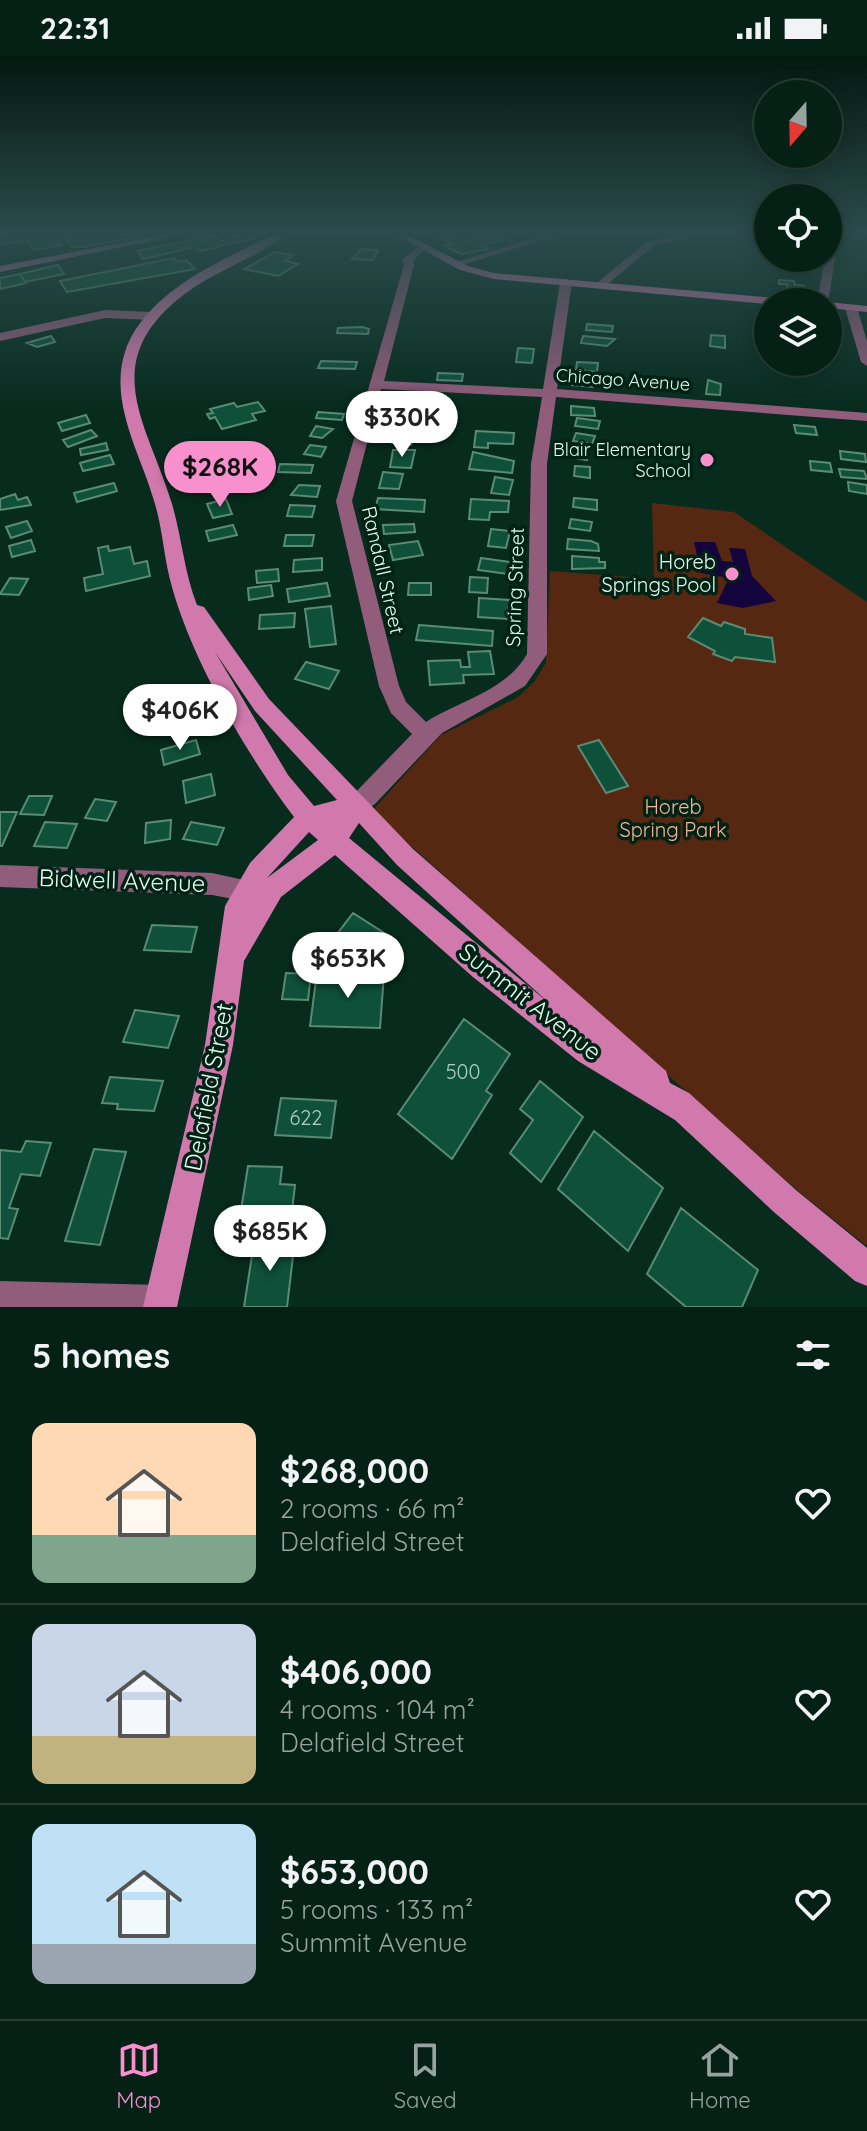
<!DOCTYPE html>
<meta charset="utf-8">
<style>
body{margin:0;font-family:Quicksand,sans-serif;background:#132e23;color:#f1f3f6;height:100vh;display:flex;flex-direction:column;font-size:30px;white-space:nowrap}
*{box-sizing:border-box;margin:0}
p{font-size:26px;color:#97a3a1}
.icon{flex:none;width:44px;height:44px;fill:none;stroke:currentColor;stroke-width:2;stroke-linecap:round;stroke-linejoin:round}
.map{position:relative;height:1251px;overflow:hidden}
.side{display:flex;flex-direction:column;background:#052116;flex:1}
.side>*{flex:none}
.needle{width:52px;rotate:200deg}
.controls{position:absolute;left:754px;top:24px;display:grid;gap:16px}
.controls a{display:grid;place-items:center;width:88px;height:88px;border-radius:50%;background:#052116;box-shadow:0 4px 20px #0003,0 0 0 2px #263e35;font-size:40px}
.price{position:absolute;translate:-50% -68px;padding:0 18px;border-radius:28px;background:#fff;color:#222;font-size:26px;line-height:52px;filter:drop-shadow(0 2px 4px #0008)}
.price::after{content:'';position:absolute;left:50%;top:48px;width:24px;height:18px;margin-left:-12px;background:inherit;clip-path:polygon(0 0,100% 0,50% 100%)}
.price.on{background:#f790cd;color:#111}
ul{padding:0;list-style:none}
li{display:flex;align-items:center;gap:24px;height:200px;padding:0 32px}
li+li{border-top:2px solid #263e35}
li span{display:grid;place-items:center;flex:none;width:224px;height:160px;border-radius:16px;color:#555}
li>.icon{margin-inline-start:auto}
span .icon{width:96px;height:96px;fill:#fffc;stroke-width:1}
li b{font-size:34px}
h2{display:flex;justify-content:space-between;align-items:center;height:96px;padding:0 32px;font-size:34px}
.status{display:flex;justify-content:space-between;align-items:center;height:56px;padding:0 40px;background:#052116;direction:ltr}
.status svg{height:22px;fill:currentColor}
.menu{display:flex;justify-content:space-around;align-items:center;height:112px;border-top:2px solid #263e35;background:#052116;font-size:22px;color:#97a3a1}
.menu a{display:grid;justify-items:center;gap:4px}
.menu .on{color:#f790cd}
.map>svg:first-child{display:block}
.green{fill:#562811}
.water{fill:#13043d}
.building{fill:#0e5039;stroke:#5b8b75;stroke-width:2}
.lines{fill:none;stroke-linecap:round;stroke-linejoin:round}
.street{fill:#925c7b;fill-rule:evenodd}
.secondary{fill:#d179ad;fill-rule:evenodd}
.poi-dot{fill:#f790cd;stroke:#002215;stroke-width:3}
.labels{text-anchor:middle;stroke-width:7;stroke-linejoin:round;paint-order:stroke}
.far-street-label{font-size:18px;fill:#e3fbef;stroke:#002215}
.far-poi-label{font-size:18px;fill:#e3fbef;stroke:#002215;text-anchor:end}
.poi-label{font-size:20px;fill:#e3fbef;stroke:#002215;text-anchor:end}
.street-label{font-size:20px;fill:#e3fbef;stroke:#002215}
.park-label{font-size:20px;fill:#fbb495;stroke:#002215}
.near-number-label{font-size:20px;fill:#aed0c2}
.near-street-label{font-size:24px;fill:#e3fbef;stroke:#002215}
</style>
<div class="status"><b>22:31</b><svg viewBox="0 0 49 12"><path d="M0 12V9h3v3zM5 12V6h3v6zM10 12V3h3v9zM15 12V0h3v12zM26 1h20v11H26zM47 4h2v5h-2z"/></svg></div>
<div class="map">
<svg width="867" height="1251" viewBox="0 0 867 1251">
<rect width="100%" height="100%" fill="#072c1e"/>
<path class="green" d="M652 447 734 456 867 546V1190L799 1136 372 755 441 679 518 641 534 626 546 607 550 515 654 523Z"/>
<path class="water" d="M694 486H715L722 505 733 506 729 492 745 493 752 520 776 545 743 552 717 547 729 522 701 517Z"/>
<path class="building" d="M10 178H53L62 189 34 194 26 184 0 189V179Z
M61 178H143L144 180 84 191H72Z
M232 178H249L255 182 200 195 195 191 143 203 138 195 214 179 222 185 238 181Z
M444 178 464 185 493 180 505 183 481 190 487 193 461 198 445 190 452 188 433 179Z
M362 193 378 194 373 204 352 203Z
M275 196 293 199 285 205 298 208 278 220 244 213Z
M174 202 177 206 186 204 195 213 67 236 60 225Z
M58 209 64 218 25 226 20 218Z
M20 218 26 227 0 233V222Z
M779 224 794 225 795 229 804 230 805 235 788 237 787 228H779Z
M587 268 613 270 612 276 586 274Z
M362 271 369 273 368 278 337 277 338 272Z
M711 279 725 280V292L710 290Z
M51 280 55 286 37 291 27 287Z
M583 280 615 283 607 290 581 287Z
M518 292 534 293 532 307 516 306Z
M321 305 357 306 355 313 318 312Z
M577 306 598 307 597 316 576 314Z
M438 317 463 318 462 325 437 324Z
M583 320 594 323 593 331 572 329 573 322Z
M708 324 721 328 720 339 706 338Z
M396 344 424 346 422 353 393 351Z
M258 346 265 355 252 358 256 364 222 373 215 361 210 363 207 358 213 357 210 353 234 347 237 351Z
M571 350 594 352 595 360 571 359Z
M318 356 344 358 342 364 316 362Z
M86 359 90 367 62 375 58 367Z
M399 359 423 361 421 368 396 366Z
M577 362 600 365 598 373 575 370Z
M794 369 815 371 817 379 796 377Z
M316 370 333 373 322 382 310 380Z
M91 374 97 380 68 391 63 384Z
M397 375 416 377 411 389 392 387Z
M476 375 514 377 513 388 488 387V392L474 391Z
M576 377 595 380 592 388 573 385Z
M106 387 108 394 81 399 80 393Z
M310 389 326 391 321 401 304 398Z
M574 391 588 392 587 404 573 402Z
M393 394H415L411 412 390 411Z
M840 395 865 398 866 406 841 403Z
M473 396 514 405 512 417 469 413Z
M110 399 114 408 83 415 80 407Z
M810 405 830 407 832 416 811 414Z
M280 408 313 409 311 417 278 416Z
M575 410 590 411V422L574 420Z
M839 413 864 415 867 423 841 421Z
M383 416 403 418 399 433 379 432Z
M495 421 513 424 509 439 491 437Z
M848 426 867 429V438L849 435Z
M114 427 117 435 77 446 74 437Z
M299 429 320 430 317 441 291 439Z
M15 438 18 444 27 441 31 449 0 454V443Z
M378 442 425 444 424 456 375 453Z
M574 442 597 444V454L573 451Z
M226 443 232 458 213 462 207 448Z
M471 443 509 445 508 456H490L489 464 469 463Z
M290 449 315 450 312 461 287 460Z
M571 463 592 466 590 475 569 472Z
M27 465 32 475 11 482 6 471Z
M414 468 415 476 384 478 383 469Z
M233 469 237 479 209 485 206 475Z
M491 473 510 475 506 492 488 490Z
M286 479H314L312 490H284Z
M568 483 591 485 598 488 599 495 567 493Z
M31 484 35 495 12 501 9 490Z
M418 485 423 499 393 504 389 489Z
M108 490 109 495 130 491 134 508 147 505 150 520 86 535 84 522 103 518 98 492Z
M572 500 599 502V506H605V512L572 513Z
M322 502V514L293 516 294 504Z
M481 502 518 507 515 519 478 514Z
M278 513 279 525 257 527 256 515Z
M470 521 488 522 487 537 469 536Z
M10 522 28 523 19 539 0 538Z
M327 527 330 540 289 546 287 533Z
M409 527H431V539H408Z
M271 529 273 540 249 544 248 532Z
M479 542 509 544 508 563 478 561Z
M331 550 336 588 310 591 305 553Z
M295 557 294 571 259 573 260 559Z
M703 562 721 570 724 566 745 573V578L772 582 775 606 735 601 732 605 713 598 715 595 688 581Z
M419 569 493 575 492 590 416 584Z
M490 595 494 618 463 619 464 627 430 629 428 605 460 604 461 611H470L468 596Z
M306 606 339 615 329 633 295 623Z
M193 652 194 661 171 666 169 658Z
M196 684 200 698 164 709 161 694Z
M599 684 628 730 606 737 578 690Z
M211 718 215 739 186 747 183 725Z
M29 740H52L44 759 20 758Z
M95 743 116 746 107 765 85 762Z
M0 756H17L2 790H0Z
M171 764 170 783 145 787 146 767Z
M45 766 77 768 67 792 34 790Z
M191 766 224 772 217 789 183 783Z
M353 857 392 882 373 908 334 882Z
M152 869 197 871 191 896 144 894Z
M317 916 384 918 380 972 310 970Z
M286 917 311 918 308 944 282 943Z
M135 954 179 960 168 992 123 986Z
M464 963 510 998 486 1035 492 1039 452 1103 398 1058Z
M110 1021 163 1025 154 1055 117 1053 118 1048 102 1047Z
M540 1025 583 1061 541 1126 510 1097 533 1064 520 1053Z
M281 1042 336 1045 331 1082 275 1079Z
M594 1075 663 1132 628 1195 558 1133Z
M26 1085 51 1087 40 1120 21 1118 9 1152 18 1153 8 1183 0 1182V1094L21 1096Z
M94 1093 126 1096 100 1189 65 1185Z
M248 1110 282 1111 280 1128 295 1129 292 1155 241 1154Z
M681 1152 758 1214 742 1251H686L647 1218Z
M255 1180 295 1183 287 1251H244Z"/>
<g class="lines">
<path class="street" d="M547 178H562L459 210 450 208Z
M689 178H709L655 189 604 231 594 229 648 185Z
M829 178H839L828 247 817 246 825 202H828Z
M423 187 428 190 413 205 414 209 384 325 543 333 560 226 566 223 572 226 557 333 867 357V365L556 341 547 408V598L525 630 442 677 375 748 357 760 349 757 346 750 349 743 412 678 391 657 379 630 336 445 404 209 402 204ZM381 333 542 341 531 408 527 598C506 635 461 644 426 666L406 646 399 630 352 445Z
M851 249 857 252 867 285V310L861 306 845 252Z
M105 254 153 256 159 260 153 264 105 262 0 285V277Z
M0 809 212 817 253 826 256 834 253 842 244 845 212 839 0 831Z
M0 1225 161 1229 173 1234 178 1246 176 1251H0Z"/>
<path class="secondary" d="M167 178H186L0 216V210Z
M274 178H286C254 204 210 216 177 244 98 310 149 371 172 448 182 482 184 516 197 549L204 551 269 643 413 793 666 1015 670 1027 689 1037 797 1135 867 1192V1230L855 1225 775 1157 675 1064 578 1005 473 921 335 799 281 841 244 905 233 989 177 1251H143L205 989 225 850 250 807 294 761C248 701 192 604 172 531 164 504 163 475 155 448 141 397 106 344 127 290 151 233 223 204 274 178ZM215 596 255 655 337 744 314 750 288 719ZM359 767 397 809 549 947 349 782ZM309 776 318 784 267 822Z
M394 178H406L468 210 494 217 788 243 794 246 768 248 494 223 460 214Z
M826 246H828L867 250V256L828 252Z"/>
</g>
<linearGradient id="sky" x2="0" y2="1"><stop stop-color="#041810"/><stop offset="0.5" stop-color="#2b4b4c"/><stop offset="1" stop-color="#2b4b4c" stop-opacity="0"/></linearGradient>
<rect width="867" height="353" fill="url(#sky)"/>
<g class="poi-dot">
<circle cx="707" cy="404" r="8"/>
<circle cx="732" cy="518" r="8"/>
</g>
<g class="labels">
<g class="far-street-label">
<text transform="translate(623 324) rotate(4)" y="6">Chicago Avenue</text>
</g>
<g class="far-poi-label">
<text x="691" y="400">Blair Elementary<tspan x="691" dy="21">School</tspan></text>
</g>
<g class="poi-label">
<text x="716" y="513">Horeb<tspan x="716" dy="23">Springs Pool</tspan></text>
</g>
<g class="street-label">
<text transform="translate(383 514) rotate(77)" y="7">Randall Street</text>
<text transform="translate(515 531) rotate(-88)" y="7">Spring Street</text>
</g>
<g class="park-label">
<text x="673" y="758">Horeb<tspan x="673" dy="23">Spring Park</tspan></text>
</g>
<g class="near-number-label">
<text x="463" y="1023">500</text>
<text x="306" y="1069">622</text>
</g>
<g class="near-street-label">
<text transform="translate(122 825) rotate(2)" y="8">Bidwell Avenue</text>
<text transform="translate(530 946) rotate(38)" y="8">Summit Avenue</text>
<text transform="translate(209 1031) rotate(-79)" y="8">Delafield Street</text>
</g>
</g>
</svg>
<div class="controls">
<a><svg class="needle" viewBox="-14 -14 28 28"><path d="M0-13l5 13h-10z" fill="#e53935"/><path d="M0 13l5-13h-10z" fill="#97a3a1"/></svg></a>
<a><svg class="icon" aria-label="locate" viewBox="0 0 24 24"><circle cx="12" cy="12" r="6"/><path d="M12 2v4M12 18v4M2 12h4M18 12h4"/></svg></a>
<a><svg class="icon" aria-label="layers" viewBox="0 0 24 24"><path d="M12 4l9 5-9 5-9-5zM3 14l9 5 9-5"/></svg></a>
</div>
<b class="price" style="left:402px;top:403px">$330K</b>
<b class="price on" style="left:220px;top:453px">$268K</b>
<b class="price" style="left:180px;top:696px">$406K</b>
<b class="price" style="left:348px;top:944px">$653K</b>
<b class="price" style="left:270px;top:1217px">$685K</b>
</div>
<section class="side">
<h2>5 homes<svg class="icon" aria-label="filters" viewBox="0 0 24 24"><path d="M4 7h16M4 17h16"/><circle cx="9" cy="7" r="2"/><circle cx="15" cy="17" r="2"/></svg></h2>
<ul>
<li><span style="background:linear-gradient(#ffd9b3 70%,#7fa58c 0)"><svg class="icon" aria-label="home" viewBox="0 0 24 24"><path d="M3 11l9-7 9 7M6 9v11h12V9"/></svg></span><div><b>$268,000</b><p>2 rooms · 66 m²</p><p>Delafield Street</p></div><svg class="icon" aria-label="heart" viewBox="0 0 24 24"><path d="M12 20l-8-8c-3-5 5-10 8-4 3-6 11-1 8 4z"/></svg></li>
<li><span style="background:linear-gradient(#c9d6e8 70%,#c2b280 0)"><svg class="icon" aria-label="home" viewBox="0 0 24 24"><path d="M3 11l9-7 9 7M6 9v11h12V9"/></svg></span><div><b>$406,000</b><p>4 rooms · 104 m²</p><p>Delafield Street</p></div><svg class="icon" aria-label="heart" viewBox="0 0 24 24"><path d="M12 20l-8-8c-3-5 5-10 8-4 3-6 11-1 8 4z"/></svg></li>
<li><span style="background:linear-gradient(#bfe0f5 75%,#9aa5b1 0)"><svg class="icon" aria-label="home" viewBox="0 0 24 24"><path d="M3 11l9-7 9 7M6 9v11h12V9"/></svg></span><div><b>$653,000</b><p>5 rooms · 133 m²</p><p>Summit Avenue</p></div><svg class="icon" aria-label="heart" viewBox="0 0 24 24"><path d="M12 20l-8-8c-3-5 5-10 8-4 3-6 11-1 8 4z"/></svg></li>
</ul>
</section>
<nav class="menu">
<a class="on"><svg class="icon" aria-label="map" viewBox="0 0 24 24"><path d="M3 6l6-2 6 2 6-2v14l-6 2-6-2-6 2zM9 4v14M15 6v14"/></svg>Map</a>
<a><svg class="icon" aria-label="saved" viewBox="0 0 24 24"><path d="M7 4h10v16l-5-4-5 4z"/></svg>Saved</a>
<a><svg class="icon" aria-label="home" viewBox="0 0 24 24"><path d="M3 11l9-7 9 7M6 9v11h12V9"/></svg>Home</a>
</nav>
